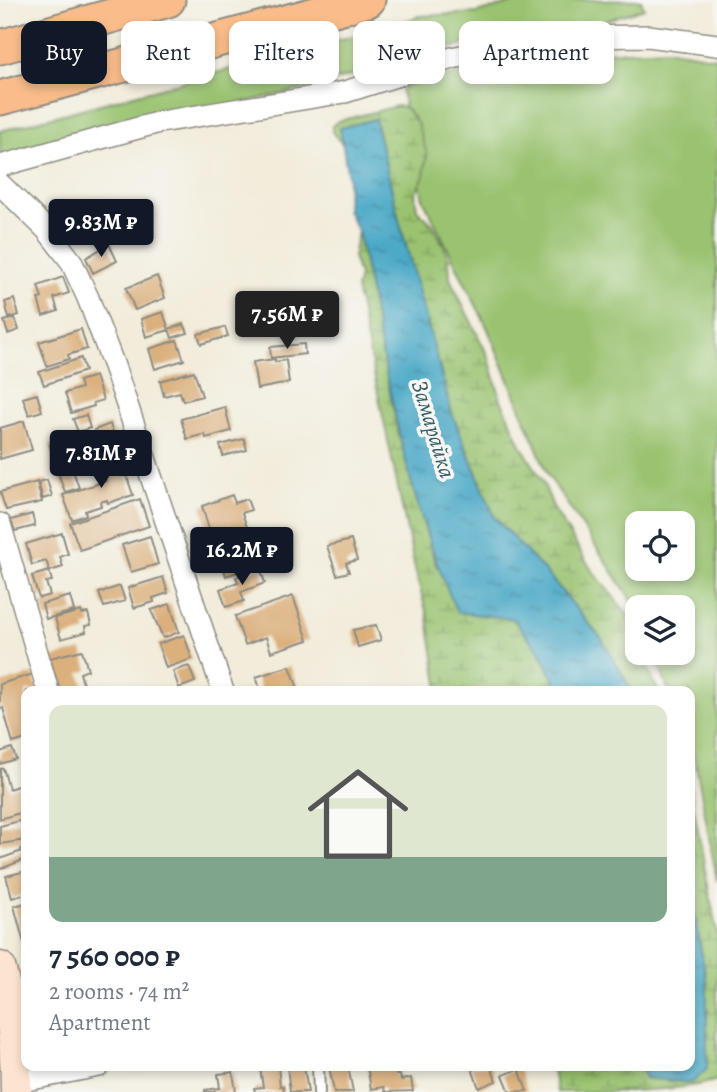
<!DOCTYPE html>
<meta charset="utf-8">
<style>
body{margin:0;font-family:Alegreya,serif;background:#f6f6f7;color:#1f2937;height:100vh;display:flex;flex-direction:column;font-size:26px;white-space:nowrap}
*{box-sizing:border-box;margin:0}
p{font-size:23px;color:#747a83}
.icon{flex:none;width:38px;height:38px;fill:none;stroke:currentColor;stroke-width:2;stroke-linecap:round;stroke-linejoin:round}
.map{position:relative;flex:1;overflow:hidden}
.sheet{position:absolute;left:21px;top:686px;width:674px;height:385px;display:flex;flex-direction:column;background:#fff;border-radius:14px;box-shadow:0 4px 10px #0003}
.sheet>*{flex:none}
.guide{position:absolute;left:21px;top:21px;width:676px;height:63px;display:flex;gap:14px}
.fabs{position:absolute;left:625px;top:511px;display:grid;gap:14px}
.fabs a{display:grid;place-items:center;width:70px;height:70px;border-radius:14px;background:#fff;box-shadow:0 4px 10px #0003;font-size:35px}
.price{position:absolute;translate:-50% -60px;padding:0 16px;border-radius:7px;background:#111827;color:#fff;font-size:23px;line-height:46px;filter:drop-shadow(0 2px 4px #0008)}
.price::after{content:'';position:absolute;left:50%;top:42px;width:21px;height:16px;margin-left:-10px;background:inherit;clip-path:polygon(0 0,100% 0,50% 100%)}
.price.current{background:#222;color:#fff}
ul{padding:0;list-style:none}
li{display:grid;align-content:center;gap:14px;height:371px;padding:0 28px}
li+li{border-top:2px solid #e0e1e3}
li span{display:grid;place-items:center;height:217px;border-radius:14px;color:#555}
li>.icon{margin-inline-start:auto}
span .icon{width:126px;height:126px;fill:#fffc;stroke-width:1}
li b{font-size:30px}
.chip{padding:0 24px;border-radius:14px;background:#fff;box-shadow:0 4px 10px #0003;font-size:24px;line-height:63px}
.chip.current{background:#111827;color:#fff}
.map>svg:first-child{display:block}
.green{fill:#99c370;stroke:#62774e;stroke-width:2;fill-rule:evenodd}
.wetland{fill:url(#wetland-marsh);stroke:#62774e;stroke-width:2}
.water{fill:url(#water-ripples);stroke:#386978;stroke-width:2}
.building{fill:#dbb07d}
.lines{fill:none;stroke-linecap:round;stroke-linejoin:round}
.lane-casing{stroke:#8e8c83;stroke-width:14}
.street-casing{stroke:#8e8c83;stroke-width:24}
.secondary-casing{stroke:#8e8c83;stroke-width:33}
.primary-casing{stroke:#8e8c83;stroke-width:37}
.lane{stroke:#fff;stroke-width:10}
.street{stroke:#fff;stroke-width:21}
.secondary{stroke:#fde4d0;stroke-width:30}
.primary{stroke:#f9bc8a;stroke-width:33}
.labels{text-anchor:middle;stroke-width:7;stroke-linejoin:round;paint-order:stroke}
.water-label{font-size:23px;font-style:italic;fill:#365d69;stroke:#f6f6f2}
</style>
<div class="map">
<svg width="717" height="1092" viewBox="0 0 717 1092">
<defs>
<pattern id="wetland-marsh" width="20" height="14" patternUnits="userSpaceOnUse" patternTransform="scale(1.75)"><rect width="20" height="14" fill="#99c370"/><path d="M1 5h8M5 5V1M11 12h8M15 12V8" fill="none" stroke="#7d9f5c"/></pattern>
<pattern id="water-ripples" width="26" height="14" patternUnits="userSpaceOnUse" patternTransform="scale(1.75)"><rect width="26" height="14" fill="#46a7c6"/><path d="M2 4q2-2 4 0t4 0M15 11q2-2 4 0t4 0" fill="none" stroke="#3b88a1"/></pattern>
</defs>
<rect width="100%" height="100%" fill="#f6f6f2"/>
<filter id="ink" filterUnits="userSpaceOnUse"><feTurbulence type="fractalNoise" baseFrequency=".0143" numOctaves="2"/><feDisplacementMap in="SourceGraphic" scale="14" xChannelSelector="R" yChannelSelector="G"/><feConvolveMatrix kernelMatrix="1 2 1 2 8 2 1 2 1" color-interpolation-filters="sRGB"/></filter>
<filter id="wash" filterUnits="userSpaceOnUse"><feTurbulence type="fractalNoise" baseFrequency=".00686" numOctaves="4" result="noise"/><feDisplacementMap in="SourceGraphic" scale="28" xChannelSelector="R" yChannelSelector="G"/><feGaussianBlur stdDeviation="1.57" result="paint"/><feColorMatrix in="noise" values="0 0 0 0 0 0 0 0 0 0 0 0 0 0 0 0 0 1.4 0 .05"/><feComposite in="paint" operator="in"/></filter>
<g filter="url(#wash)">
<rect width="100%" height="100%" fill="#f2ecdb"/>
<path class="green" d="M524 0H641L644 8 576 30 498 35 399 62 390 27 420 16 477 13Z
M368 32 378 68 308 88 0 157V131Z
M669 49 717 58V881L696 765 690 748V691H669L654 653H682V607L637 608 548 475 488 329 423 199 401 89 521 56ZM637 523H682V569H637Z"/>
<path class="wetland" d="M397 106 406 108 417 123 427 154 424 176 415 194 417 210 432 224 443 243 449 260 450 279 489 358 501 400 522 447 542 480 554 509 591 569 627 614 637 642V653H641L658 691H632L601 638 550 577 495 518 452 414 399 220 375 120 340 128 343 145 332 132V126L339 121Z
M358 231 398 432 436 566 513 619 540 651 560 691H439L428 618 416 573 356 289 359 276 353 257Z
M690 788 717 934V1080C682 1092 599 1092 557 1092L552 1066H641L645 1078 691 1083 707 984 690 889Z"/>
<path class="water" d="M375 119 399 220 452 414 495 518 550 577 601 638 632 691H560L540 651 513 619 457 612C403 492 384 359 358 231L347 210 348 177 340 128Z
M690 889 707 984V1069L692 1083 645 1078 641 1066H690Z"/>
<g id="blocks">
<path class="building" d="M390 41 394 54 381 57 378 44Z
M109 244 117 261 93 273 86 258Z
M157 276 165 298 135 310 126 288Z
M63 277 69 293 54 298 58 311 43 316 38 299 42 298 38 286Z
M14 299 19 315 9 318 5 302Z
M163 312 169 330 146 337 141 319Z
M15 318 19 330 8 334 4 321Z
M184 324 188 333 172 338 169 329Z
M225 327 228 336 201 344 198 334Z
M81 329 87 349 68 355 69 359 47 366 39 342Z
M177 340 184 360 155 369 149 349Z
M304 344 305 354 271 358 270 347Z
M81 358 85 371 44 385 39 372Z
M275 359V362L286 360 289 383 257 389 253 362Z
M194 371 202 396 183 401 180 392 164 396 160 381Z
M95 376 103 400 93 403 94 406 71 413 65 393 81 388 79 381Z
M37 394 42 411 29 415 23 398Z
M225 407 231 431 206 438 205 434 187 439 181 419Z
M86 415 90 428 78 432 73 419Z
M24 421 32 450 0 459V428Z
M110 424 116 442 100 447 94 430Z
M244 439 247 450 223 456 220 445Z
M64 440 71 460 56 465 50 445Z
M125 458 130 472 126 474 133 495 108 503 107 500 100 502 101 506 85 511 86 515 72 520 63 495 106 481 101 466Z
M70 462 79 488 65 492 56 467Z
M47 480 52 496 43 499 38 482Z
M37 482 42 502 6 510 0 492Z
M232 495 235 503 247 499 251 510 242 513 247 527 234 532 232 525 210 532 202 506Z
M140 499 149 526 80 550 70 523Z
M32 514 35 526 15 531 11 520Z
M62 533 68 554 60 557 63 567 50 571 46 561 32 565 26 544Z
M150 536 158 564 131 572 122 545Z
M351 540 357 560 346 563 349 572 337 575 327 546Z
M283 542 288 559 271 564 266 548Z
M244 549 250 568 226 576 220 557Z
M260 568 265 583 241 592 244 601 226 607 220 589 238 583 236 577Z
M49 571 52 581 46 582 50 595 39 598 32 576Z
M163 577 168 593 153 598 154 602 134 608 128 588Z
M120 586 125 601 104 607 99 593Z
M70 596 74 611 46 619 42 604Z
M293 596 308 640 271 652 266 637 245 645 235 616Z
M170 604 179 632 163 638 151 610Z
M81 611 82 614 88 613 91 625 85 626 86 632 61 639 55 618Z
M376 625 381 640 358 647 353 630Z
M184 635 192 659 166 668 158 644Z
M82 650 88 670 80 673 84 687 60 691 50 658Z
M189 666 195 682 179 688 173 671Z
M290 666 299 691H261L256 677Z
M33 674 38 691H26V739L13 743 3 708 0 709V684Z
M12 748 16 759 0 764V752Z
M3 768 9 789 20 785 26 811 0 819V769Z
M23 820 26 840 0 844V826Z
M26 847V859L0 869V859L22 851 21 849Z
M26 871V894L12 898 6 876Z
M26 903V947H25L14 906Z
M278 1066 280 1086H283L284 1092H255L254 1088 263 1087 260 1068Z
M287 1066H304L308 1092H290Z
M329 1066H348L353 1092H334Z
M367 1066H394L396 1075H400L401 1080 411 1078 413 1091 385 1092 384 1087 371 1089Z
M471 1066H491L496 1081 479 1088Z
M519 1069 527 1091 510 1092 503 1075Z
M233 1072 236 1092H205V1090L220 1088 218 1074Z"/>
</g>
</g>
<g filter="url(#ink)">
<use href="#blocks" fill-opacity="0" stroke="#8e8c83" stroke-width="2"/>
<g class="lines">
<g class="lane-casing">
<path id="lane" d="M318 1066 319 1092"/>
</g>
<g class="street-casing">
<path id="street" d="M0 166 160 122 345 92 452 58 517 44 577 37 648 36 717 45
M0 184 47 230 71 261 88 298 114 366 223 691
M0 524 48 691
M16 1082 99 1066"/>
</g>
<g class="secondary-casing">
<path id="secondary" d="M0 967C12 1008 16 1050 16 1092"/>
</g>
<g class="primary-casing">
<path id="primary" d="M0 47 168 0
M0 98 368 0"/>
</g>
<use href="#lane" class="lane"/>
<use href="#street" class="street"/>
<use href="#secondary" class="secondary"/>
<use href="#primary" class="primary"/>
</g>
</g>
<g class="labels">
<g class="water-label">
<text transform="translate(434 429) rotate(73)" y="8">Замарайка</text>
</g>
</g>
</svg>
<div class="fabs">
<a><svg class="icon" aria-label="locate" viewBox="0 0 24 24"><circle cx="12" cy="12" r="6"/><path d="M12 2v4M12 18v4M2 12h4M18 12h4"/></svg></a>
<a><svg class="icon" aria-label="layers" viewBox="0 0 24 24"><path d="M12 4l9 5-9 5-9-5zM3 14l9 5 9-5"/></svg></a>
</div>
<b class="price" style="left:101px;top:259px">9.83M ₽</b>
<b class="price current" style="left:287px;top:351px">7.56M ₽</b>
<b class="price" style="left:101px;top:490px">7.81M ₽</b>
<b class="price" style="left:242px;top:587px">16.2M ₽</b>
<div class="guide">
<a class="chip current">Buy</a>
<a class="chip">Rent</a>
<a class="chip">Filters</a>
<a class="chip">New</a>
<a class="chip">Apartment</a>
</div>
<section class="sheet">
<ul>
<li><span style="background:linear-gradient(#dfe7d0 70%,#7fa58c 0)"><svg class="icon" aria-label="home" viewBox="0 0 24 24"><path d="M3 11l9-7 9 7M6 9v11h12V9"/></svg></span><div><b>7 560 000 ₽</b><p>2 rooms · 74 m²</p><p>Apartment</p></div></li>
</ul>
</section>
</div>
